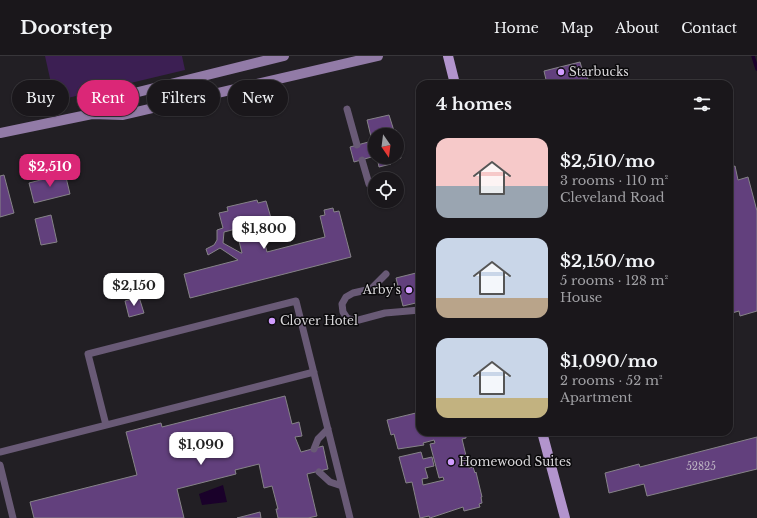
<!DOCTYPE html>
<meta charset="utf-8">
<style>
body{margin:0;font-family:"Libre Baskerville",serif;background:#232024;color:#f1f3f6;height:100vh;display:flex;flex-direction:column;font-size:15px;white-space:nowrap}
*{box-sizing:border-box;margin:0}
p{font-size:13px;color:#9f9fa3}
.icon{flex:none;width:22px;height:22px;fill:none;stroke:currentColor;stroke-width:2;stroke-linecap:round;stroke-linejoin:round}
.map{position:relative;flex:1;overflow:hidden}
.drawer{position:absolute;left:416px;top:24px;width:317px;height:356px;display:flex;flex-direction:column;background:#1a171b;border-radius:12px;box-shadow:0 1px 3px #0004,0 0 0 1px #38363a}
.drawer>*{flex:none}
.guide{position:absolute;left:12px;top:24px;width:344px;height:36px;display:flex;gap:8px}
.needle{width:26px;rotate:166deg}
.controls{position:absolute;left:368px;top:72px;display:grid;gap:8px}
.controls a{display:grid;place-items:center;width:36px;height:36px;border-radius:50%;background:#1a171b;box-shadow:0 1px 3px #0004,0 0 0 1px #38363a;font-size:20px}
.price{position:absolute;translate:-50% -34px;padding:0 9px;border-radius:8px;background:#fff;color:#222;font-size:13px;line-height:26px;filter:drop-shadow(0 1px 2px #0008)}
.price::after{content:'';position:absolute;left:50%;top:24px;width:12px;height:9px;margin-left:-6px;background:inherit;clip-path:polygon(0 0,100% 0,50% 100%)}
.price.selected{background:#db2777;color:#fff}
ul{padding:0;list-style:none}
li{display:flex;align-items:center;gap:12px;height:100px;padding:0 20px}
li span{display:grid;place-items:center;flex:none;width:112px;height:80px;border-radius:12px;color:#555}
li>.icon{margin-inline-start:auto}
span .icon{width:48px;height:48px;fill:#fffc;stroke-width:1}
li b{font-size:17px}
h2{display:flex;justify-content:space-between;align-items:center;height:48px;padding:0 20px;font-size:17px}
.tag{padding:0 14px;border-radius:18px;background:#1a171b;box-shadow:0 1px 3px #0004,0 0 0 1px #38363a;font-size:14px;line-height:36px}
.tag.selected{background:#db2777;color:#fff}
header{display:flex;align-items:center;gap:24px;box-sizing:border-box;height:56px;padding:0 20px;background:#1a171b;border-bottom:1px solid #38363a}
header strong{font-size:19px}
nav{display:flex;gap:22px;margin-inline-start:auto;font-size:14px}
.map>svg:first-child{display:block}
.green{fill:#3c1f53}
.water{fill:#1a012a}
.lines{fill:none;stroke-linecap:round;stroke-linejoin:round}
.stream{stroke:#1a012a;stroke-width:3.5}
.building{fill:#62407d;stroke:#868388;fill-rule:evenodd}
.service{stroke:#695a76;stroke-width:7}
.secondary{stroke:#927ba7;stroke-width:10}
.primary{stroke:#b294cd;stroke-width:10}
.poi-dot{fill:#d19dfe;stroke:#0b0a0c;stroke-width:1.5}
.labels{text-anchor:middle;stroke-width:3;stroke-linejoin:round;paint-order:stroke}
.number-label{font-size:10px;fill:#bab0c1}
.poi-label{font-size:12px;fill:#d7d5d8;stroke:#0b0a0c;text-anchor:start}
</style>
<header>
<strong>Doorstep</strong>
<nav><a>Home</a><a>Map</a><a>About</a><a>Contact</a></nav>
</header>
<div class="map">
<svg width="757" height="462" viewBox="0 0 757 462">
<rect width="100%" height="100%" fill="#221f24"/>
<path class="green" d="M45 0H182L185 14 55 45Z"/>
<path class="water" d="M223 429 227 446 202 449 199 438Z"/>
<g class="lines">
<path class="stream" d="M753 0 757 13"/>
</g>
<path class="building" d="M580 6 584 20 587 19 589 28H547L544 15Z
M389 59 394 75 396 74 399 85 397 86V79H375V100L354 106 350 91 372 85 367 64Z
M397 87 401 102 390 105 391 108 379 111 377 101H397Z
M735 110 738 124 748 121 757 155V255L740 260 739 255 732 257 729 244V112Z
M64 113 70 138 34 147 29 127 56 120 55 116Z
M4 119 14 157 0 161V120Z
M257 144 258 147 266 145 271 162 259 165 267 196 325 181 320 160 325 159 324 154 333 152 334 156 339 155 351 201 190 242 184 218 238 204 220 192 208 199 206 193 214 189 217 184V174L223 172 219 157 228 155 227 151ZM236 173 242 197H241L223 187 224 176Z
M51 159 57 186 41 189 35 163Z
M420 216V246L403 250 396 222Z
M139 241 144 257 129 261 125 245Z
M285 340 292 368 299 366 302 380 295 381 301 396 323 390 328 413 307 418 317 460 308 462H278L276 453H278L272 430 264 432 259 408 235 414 236 418 177 433 184 462H34L30 446 137 419 126 376 161 367 162 371Z
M420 356V376H466V382L462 383 469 412 473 411 475 417 476 416 482 441H481L482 447 479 448 480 451 464 455 463 451 430 462 429 460 420 462 412 426 406 427 399 401 421 396 423 403 432 401 434 410 425 412 428 422 422 423 423 429 444 424 443 421 439 422 430 388 435 387 434 384 423 387 424 389 398 393 394 378 391 379 387 364Z
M757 381V413L647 440 644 428 609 437 605 417 639 408 640 411Z
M260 456 261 462H237Z"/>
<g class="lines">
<path class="service" d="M347 53 357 89
M362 104 369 128
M386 218 371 233 353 237 346 241 342 248 343 256 347 262 355 265 385 257 420 254
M106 369 88 298 296 245 350 462
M314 393 318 383 328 373
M0 396 314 316
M0 409 13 462
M319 416 330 426 342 430"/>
<path class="secondary" d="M92 58 118 41 284 0
M0 77 92 58 123 59 378 0"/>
<path class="primary" d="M448 0 455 28
M542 376 565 462"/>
</g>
<g class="poi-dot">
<circle cx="561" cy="16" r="4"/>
<circle cx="409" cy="234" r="4"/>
<circle cx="272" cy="265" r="4"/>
<circle cx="451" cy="406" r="4"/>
</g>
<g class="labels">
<g class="number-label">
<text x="701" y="414">52825</text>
</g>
<g class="poi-label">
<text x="569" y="20">Starbucks</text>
<text x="401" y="238" text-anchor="end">Arby's</text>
<text x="280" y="269">Clover Hotel</text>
<text x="459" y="410">Homewood Suites</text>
</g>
</g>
</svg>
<div class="controls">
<a><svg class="needle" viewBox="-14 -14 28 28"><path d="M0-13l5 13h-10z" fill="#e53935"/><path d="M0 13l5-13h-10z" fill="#9f9fa3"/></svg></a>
<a><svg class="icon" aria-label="locate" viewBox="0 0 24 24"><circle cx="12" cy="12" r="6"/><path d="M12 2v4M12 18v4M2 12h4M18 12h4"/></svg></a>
</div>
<b class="price selected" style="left:50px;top:132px">$2,510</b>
<b class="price" style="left:264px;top:194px">$1,800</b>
<b class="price" style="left:134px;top:251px">$2,150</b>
<b class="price" style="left:201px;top:410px">$1,090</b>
<div class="guide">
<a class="tag">Buy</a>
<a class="tag selected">Rent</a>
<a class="tag">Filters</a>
<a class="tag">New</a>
</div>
<section class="drawer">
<h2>4 homes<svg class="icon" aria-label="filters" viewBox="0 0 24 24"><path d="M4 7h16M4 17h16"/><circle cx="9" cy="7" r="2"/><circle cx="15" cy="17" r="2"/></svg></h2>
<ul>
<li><span style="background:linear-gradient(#f6c9c9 60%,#9aa5b1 0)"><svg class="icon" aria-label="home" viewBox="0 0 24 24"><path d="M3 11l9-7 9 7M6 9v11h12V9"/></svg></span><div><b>$2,510/mo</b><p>3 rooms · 110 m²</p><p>Cleveland Road</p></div></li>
<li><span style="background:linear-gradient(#c9d6e8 75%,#b9a48a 0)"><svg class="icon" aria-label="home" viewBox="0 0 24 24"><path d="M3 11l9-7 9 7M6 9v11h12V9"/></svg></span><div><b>$2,150/mo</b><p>5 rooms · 128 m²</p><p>House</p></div></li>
<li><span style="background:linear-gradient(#c9d6e8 75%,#c2b280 0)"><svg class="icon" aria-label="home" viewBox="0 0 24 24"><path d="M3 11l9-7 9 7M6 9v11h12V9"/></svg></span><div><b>$1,090/mo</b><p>2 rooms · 52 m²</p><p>Apartment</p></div></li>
</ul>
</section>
</div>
